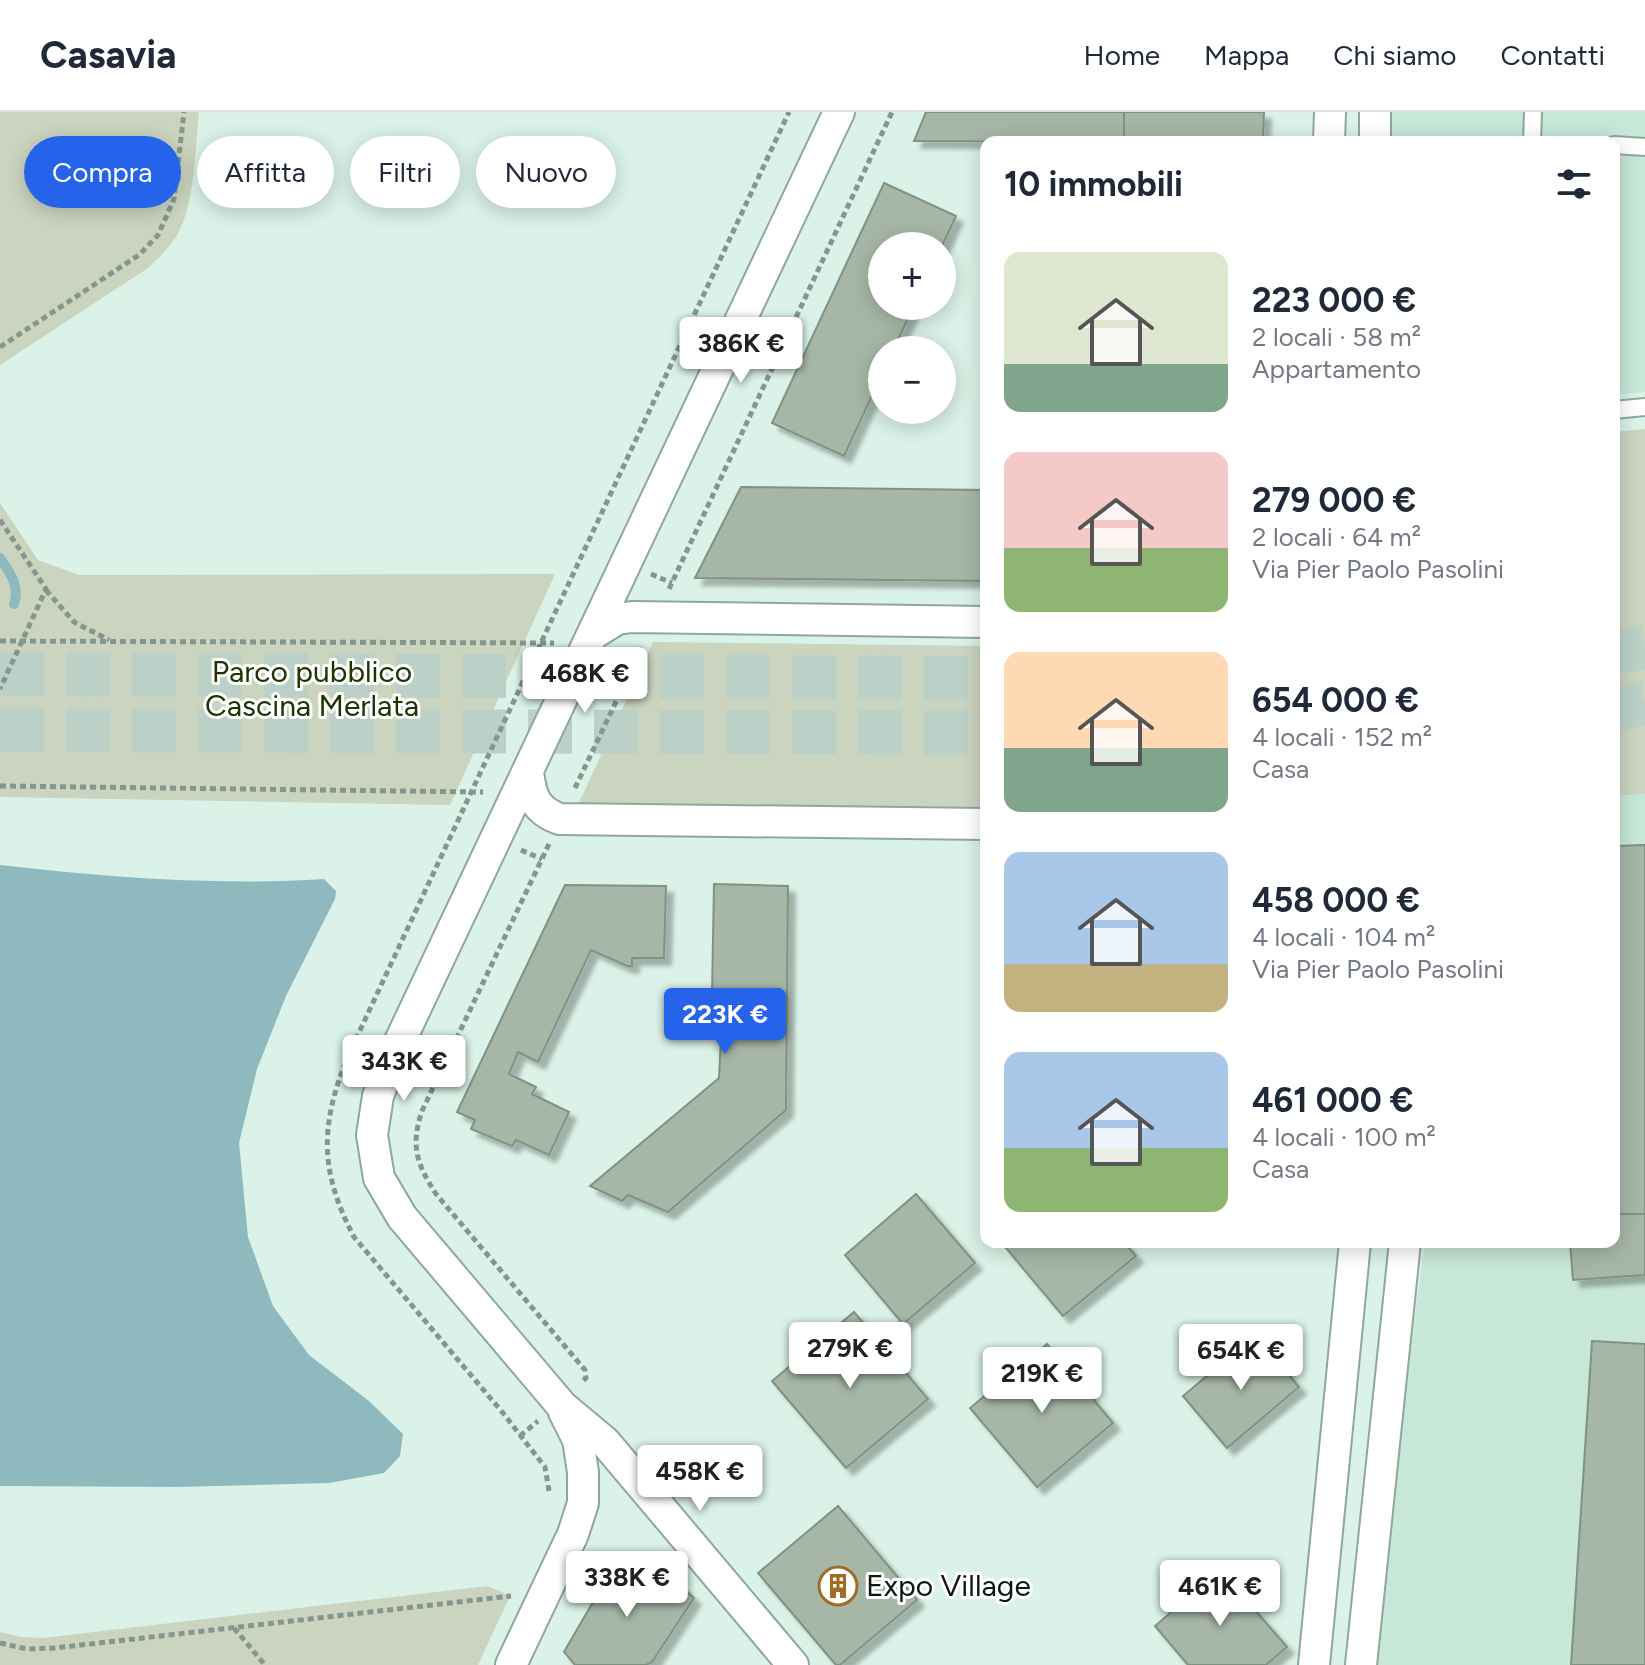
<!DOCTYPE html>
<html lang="it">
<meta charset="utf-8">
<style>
body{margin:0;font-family:Figtree,sans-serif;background:#f2f2f3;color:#1f2937;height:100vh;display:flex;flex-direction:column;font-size:30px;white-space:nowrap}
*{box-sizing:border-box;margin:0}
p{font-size:26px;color:#747a83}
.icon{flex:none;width:44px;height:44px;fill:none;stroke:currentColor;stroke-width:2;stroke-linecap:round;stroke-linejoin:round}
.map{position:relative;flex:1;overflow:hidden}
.sheet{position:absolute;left:980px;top:24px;width:640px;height:1112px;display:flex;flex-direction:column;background:#fff;border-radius:16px;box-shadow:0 4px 20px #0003}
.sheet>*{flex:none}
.guide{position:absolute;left:24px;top:24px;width:760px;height:72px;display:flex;gap:16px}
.buttons{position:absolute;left:868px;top:120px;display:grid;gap:16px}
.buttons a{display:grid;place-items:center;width:88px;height:88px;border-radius:50%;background:#fff;box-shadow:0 4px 20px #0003;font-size:40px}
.price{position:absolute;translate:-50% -68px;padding:0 18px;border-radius:8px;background:#fff;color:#222;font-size:26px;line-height:52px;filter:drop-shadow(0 2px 4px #0008)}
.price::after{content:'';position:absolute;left:50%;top:48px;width:24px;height:18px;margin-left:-12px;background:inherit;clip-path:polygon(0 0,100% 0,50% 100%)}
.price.on{background:#2563eb;color:#fff}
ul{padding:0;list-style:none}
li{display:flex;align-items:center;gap:24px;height:200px;padding:0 24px}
li span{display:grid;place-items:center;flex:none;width:224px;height:160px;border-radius:16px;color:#555}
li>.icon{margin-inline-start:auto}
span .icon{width:96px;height:96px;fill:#fffc;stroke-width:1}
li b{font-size:34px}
h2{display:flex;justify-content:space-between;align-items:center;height:96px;padding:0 24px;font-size:34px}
.chip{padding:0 28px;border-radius:36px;background:#fff;box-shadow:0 4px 20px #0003;font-size:28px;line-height:72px}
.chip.on{background:#2563eb;color:#fff}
header{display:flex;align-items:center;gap:48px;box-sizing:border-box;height:112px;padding:0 40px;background:#fff;border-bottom:2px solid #e0e1e3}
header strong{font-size:38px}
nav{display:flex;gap:44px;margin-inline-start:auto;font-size:28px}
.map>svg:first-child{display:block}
.built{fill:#c7e7d8}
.green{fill:#cad4bf}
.water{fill:#8ebabf}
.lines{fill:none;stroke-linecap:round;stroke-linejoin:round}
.stream{stroke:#8ebabf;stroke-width:10}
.building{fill:#a6b7a7;stroke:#819282;stroke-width:2;filter:url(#shadow)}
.trunk-tunnel{stroke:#bbd1c7;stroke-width:44;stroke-dasharray:44 22;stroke-linecap:butt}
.service-casing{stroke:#90a79c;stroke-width:20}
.minor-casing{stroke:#90a79c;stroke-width:34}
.path{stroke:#84968e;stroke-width:5;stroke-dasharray:6 4;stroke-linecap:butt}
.service{stroke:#fff;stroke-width:16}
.minor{stroke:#fff;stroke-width:30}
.labels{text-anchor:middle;stroke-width:6;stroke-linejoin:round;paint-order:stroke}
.park-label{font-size:30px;fill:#213300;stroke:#fff}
.poi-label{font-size:30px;fill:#0e1713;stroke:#fff;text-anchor:start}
</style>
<header>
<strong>Casavia</strong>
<nav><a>Home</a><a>Mappa</a><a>Chi siamo</a><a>Contatti</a></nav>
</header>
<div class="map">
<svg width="1645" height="1553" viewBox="0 0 1645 1553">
<defs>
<filter id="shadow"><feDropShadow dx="7" dy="7" stdDeviation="2" flood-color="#0004"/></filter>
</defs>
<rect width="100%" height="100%" fill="#daf2e7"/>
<path class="built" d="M1387 0H1645V280L1614 283V30H1387Z
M1645 682V1553H1372L1390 1386 1425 1130H1614V684Z"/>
<path class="green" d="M0 0H199C195 36 195 93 177 123 169 136 159 146 148 156L0 253Z
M1645 317V682L1614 684V320Z
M0 391 38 448 79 463 555 462 450 693 0 685Z
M653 530 986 534V697L579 691Z
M488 1474 510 1484 478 1553H0V1520L21 1525 43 1526Z"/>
<path class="water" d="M0 753C107 765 216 774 324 767L336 779 335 787 286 884 257 957 239 1031 248 1125 273 1194 309 1243 369 1289 403 1322 400 1344 384 1361 329 1371 178 1375 0 1374Z"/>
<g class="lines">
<path class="stream" d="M0 446C10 461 20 473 14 492"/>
</g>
<path class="building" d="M926 0H1124V30L914 29Z
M1124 0H1264L1263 30H1124Z
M884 71 956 104 942 134H882V194H914L893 238H882V262L844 344 772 311Z
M741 375 986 378V469L695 466Z
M1645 733V1102H1614V734Z
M714 772 788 774 786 998 668 1100 628 1083 622 1089 590 1074 719 966 723 884 712 883Z
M565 773 666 774 664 846H632V854H627L591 838 538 950 518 940 509 962 536 975 532 982 569 1000 549 1043 516 1028 512 1034 471 1017 475 1008 457 1000Z
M916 1082 975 1151 903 1212 845 1143Z
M1614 1102H1645V1163L1573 1168 1570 1130H1614Z
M1013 1130H1124L1136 1144 1063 1204 1006 1136Z
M854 1200 928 1287 846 1356 772 1269Z
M1255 1223 1299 1275 1227 1336 1183 1284Z
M1592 1229 1645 1232V1553H1571Z
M1047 1232 1113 1311 1037 1375 970 1296Z
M838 1394 917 1488 840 1553H836L758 1461Z
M622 1440 645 1453 650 1473 663 1486 679 1472 694 1486 652 1550 646 1553H575L564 1540Z
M1220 1458 1287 1535 1266 1553H1188L1155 1514Z"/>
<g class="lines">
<path class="trunk-tunnel" d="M1614 540 1645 536
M0 562 986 566
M1614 597 1645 592
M0 618 986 621"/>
<g class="service-casing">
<path id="service" d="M1532 30 1533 0
M1614 33 1645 35
M1614 298 1645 295"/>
</g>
<g class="minor-casing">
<path id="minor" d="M1329 30 1330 0
M1375 30V0
M593 522 617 507 632 505 986 510
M528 660C531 685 536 699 560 707L986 712
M511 1553 573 1422 583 1391V1360L578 1328 564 1300
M793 1553 605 1330 562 1294 402 1105 379 1066 372 1023 378 984 392 946 839 0
M1314 1553 1355 1130
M1361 1553 1405 1130"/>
</g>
<path class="path" d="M0 235 139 143 158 123 174 87 184 0
M0 408 46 477 0 577
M651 462 672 471
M669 477 892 0
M46 478 74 510 109 528
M0 529 554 531
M0 674 483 680
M575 676 643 533
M549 732 422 999C410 1035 417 1052 436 1082L585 1258 586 1266 581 1271
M521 738 542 747
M520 1324 538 1309
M549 1379 545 1355 503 1301 354 1125C319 1058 320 1013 348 944L789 0
M234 1516 265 1553
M0 1531 27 1537 55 1536 511 1484"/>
<use href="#service" class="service"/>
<use href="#minor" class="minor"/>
</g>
<defs>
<g id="building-ring" transform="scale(2)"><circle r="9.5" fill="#fff" stroke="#a16c25" stroke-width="1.5"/><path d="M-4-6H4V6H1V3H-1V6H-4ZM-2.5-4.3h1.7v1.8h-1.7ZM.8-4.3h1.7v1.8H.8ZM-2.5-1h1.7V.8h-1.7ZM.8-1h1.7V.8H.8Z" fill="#a16c25"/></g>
</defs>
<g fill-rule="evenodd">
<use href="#building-ring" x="838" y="1474"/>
</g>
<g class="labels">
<g class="park-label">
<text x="312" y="570">Parco pubblico<tspan x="312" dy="34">Cascina Merlata</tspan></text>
</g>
<g class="poi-label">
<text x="866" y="1484">Expo Village</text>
</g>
</g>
</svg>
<div class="buttons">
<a>+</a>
<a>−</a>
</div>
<b class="price" style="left:741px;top:273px">386K €</b>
<b class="price" style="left:585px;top:603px">468K €</b>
<b class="price on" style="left:725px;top:944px">223K €</b>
<b class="price" style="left:404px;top:991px">343K €</b>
<b class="price" style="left:850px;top:1278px">279K €</b>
<b class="price" style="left:1241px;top:1280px">654K €</b>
<b class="price" style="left:1042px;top:1303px">219K €</b>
<b class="price" style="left:700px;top:1401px">458K €</b>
<b class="price" style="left:627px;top:1507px">338K €</b>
<b class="price" style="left:1220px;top:1516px">461K €</b>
<div class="guide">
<a class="chip on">Compra</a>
<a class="chip">Affitta</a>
<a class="chip">Filtri</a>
<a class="chip">Nuovo</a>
</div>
<section class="sheet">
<h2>10 immobili<svg class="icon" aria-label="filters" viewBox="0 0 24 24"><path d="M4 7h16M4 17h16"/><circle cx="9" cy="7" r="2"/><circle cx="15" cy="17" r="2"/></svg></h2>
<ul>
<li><span style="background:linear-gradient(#dfe7d0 70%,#7fa58c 0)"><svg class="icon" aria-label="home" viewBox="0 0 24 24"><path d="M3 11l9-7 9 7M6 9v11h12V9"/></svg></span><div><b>223 000 €</b><p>2 locali · 58 m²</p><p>Appartamento</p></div></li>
<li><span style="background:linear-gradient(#f6c9c9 60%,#8fb573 0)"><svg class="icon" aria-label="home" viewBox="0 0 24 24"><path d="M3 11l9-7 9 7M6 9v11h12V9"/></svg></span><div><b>279 000 €</b><p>2 locali · 64 m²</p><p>Via Pier Paolo Pasolini</p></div></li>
<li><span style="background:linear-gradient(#ffd9b3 60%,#7fa58c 0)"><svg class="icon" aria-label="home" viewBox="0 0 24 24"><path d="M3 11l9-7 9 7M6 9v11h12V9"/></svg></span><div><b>654 000 €</b><p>4 locali · 152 m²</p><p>Casa</p></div></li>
<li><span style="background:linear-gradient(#a9c7e8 70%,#c2b280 0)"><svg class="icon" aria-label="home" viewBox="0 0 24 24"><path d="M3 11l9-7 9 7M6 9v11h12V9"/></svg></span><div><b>458 000 €</b><p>4 locali · 104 m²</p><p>Via Pier Paolo Pasolini</p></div></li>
<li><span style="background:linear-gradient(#a9c7e8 60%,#8fb573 0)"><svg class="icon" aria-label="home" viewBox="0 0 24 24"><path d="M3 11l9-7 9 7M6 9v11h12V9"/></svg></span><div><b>461 000 €</b><p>4 locali · 100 m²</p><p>Casa</p></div></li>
</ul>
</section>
</div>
